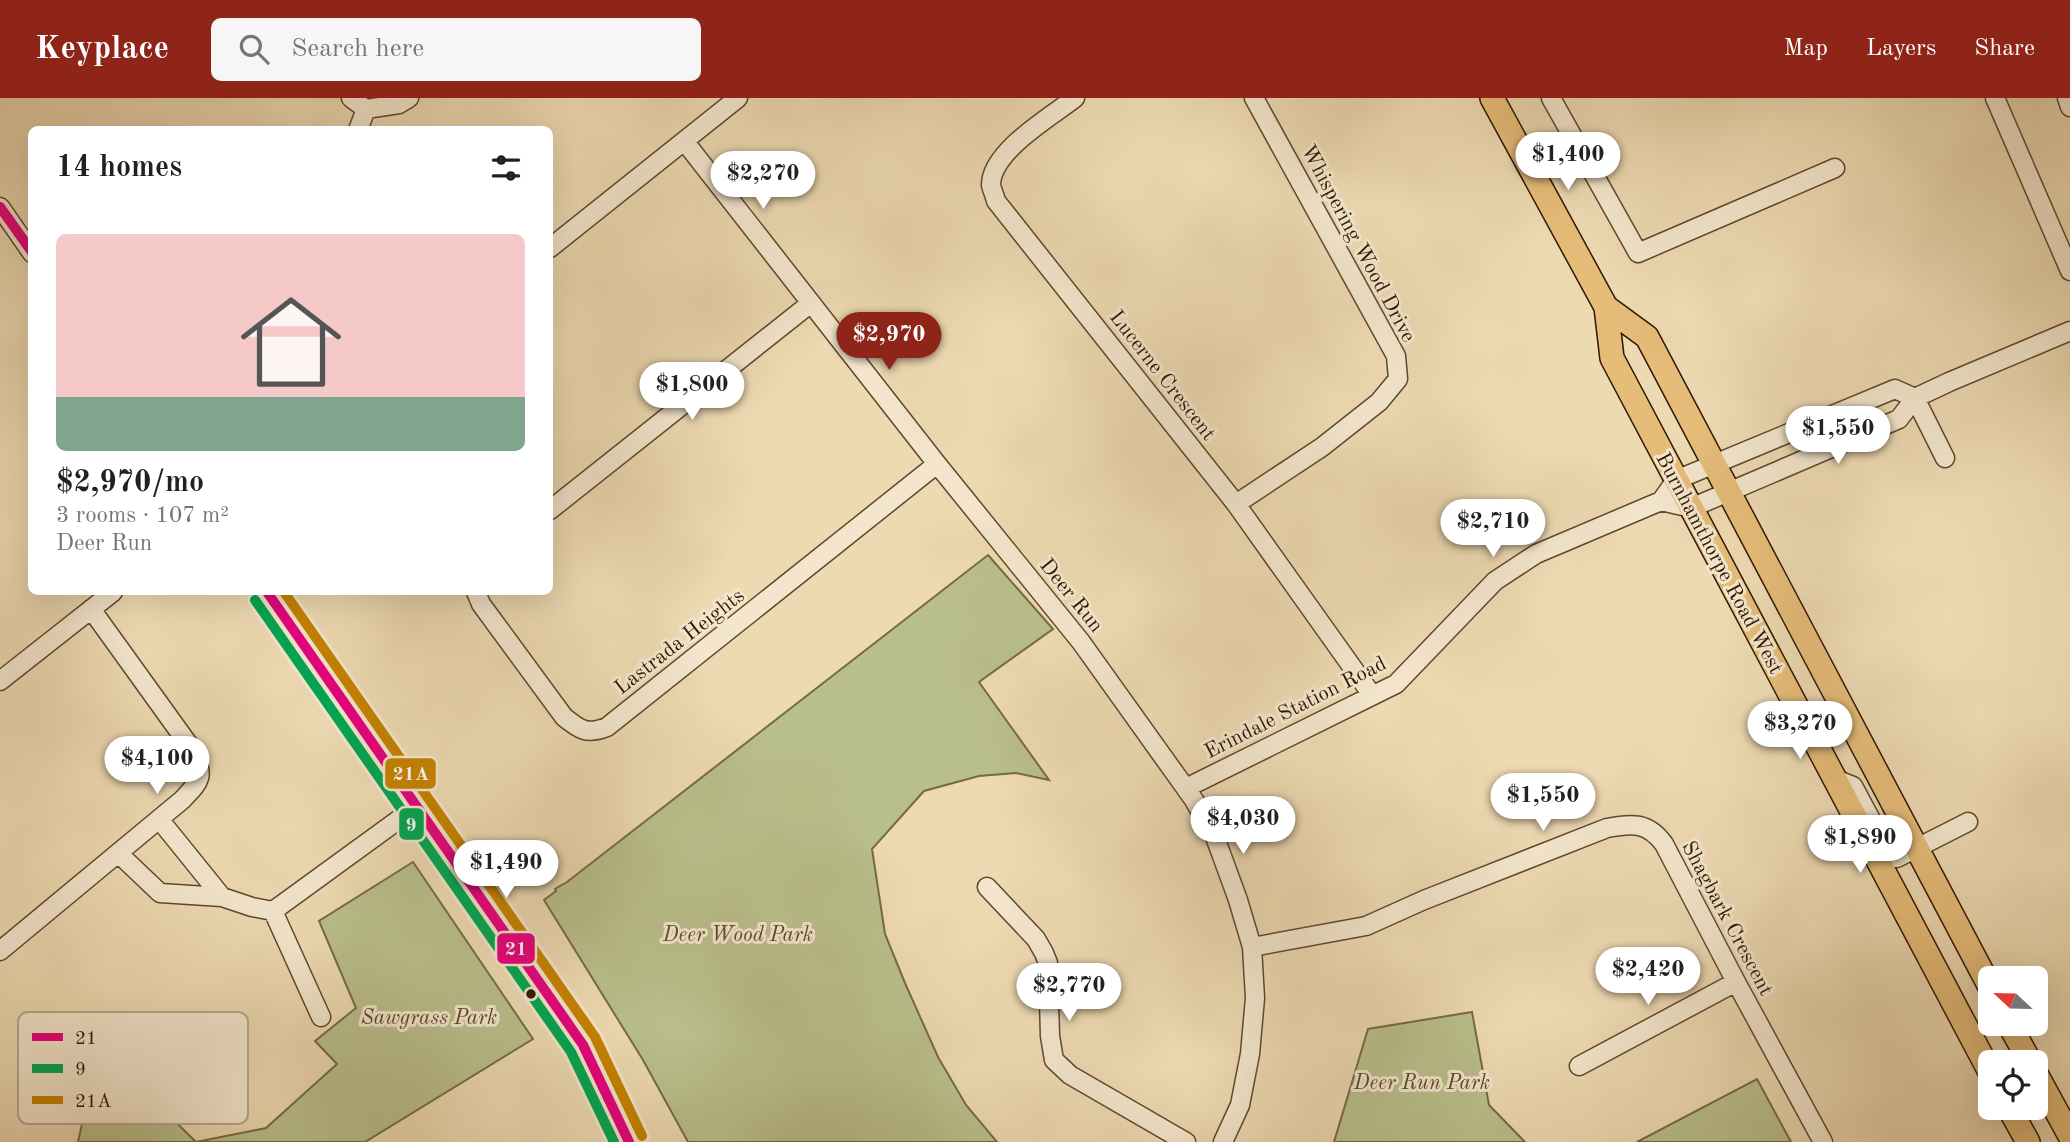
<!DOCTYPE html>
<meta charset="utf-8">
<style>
body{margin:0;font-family:"Old Standard TT",serif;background:#f6f6f6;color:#202124;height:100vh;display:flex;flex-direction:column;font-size:26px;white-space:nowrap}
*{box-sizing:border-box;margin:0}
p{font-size:23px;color:#757577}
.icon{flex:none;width:38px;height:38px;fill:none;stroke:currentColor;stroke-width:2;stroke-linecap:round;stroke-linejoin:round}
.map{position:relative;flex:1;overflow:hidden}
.drawer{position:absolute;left:28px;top:28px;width:525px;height:469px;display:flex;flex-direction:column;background:#fff;border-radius:10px;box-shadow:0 7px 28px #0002}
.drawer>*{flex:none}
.needle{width:46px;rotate:292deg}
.fabs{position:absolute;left:1978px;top:868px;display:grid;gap:14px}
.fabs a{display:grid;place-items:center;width:70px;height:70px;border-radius:10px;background:#fff;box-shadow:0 7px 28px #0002;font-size:35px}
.price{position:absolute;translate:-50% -60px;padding:0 16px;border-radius:24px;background:#fff;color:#222;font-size:23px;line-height:46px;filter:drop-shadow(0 2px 4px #0008)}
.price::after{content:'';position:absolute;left:50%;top:42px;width:21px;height:16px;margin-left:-10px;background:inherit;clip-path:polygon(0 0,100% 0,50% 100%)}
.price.active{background:#8f2418;color:#fff}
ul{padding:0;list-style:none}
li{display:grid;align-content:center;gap:14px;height:371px;padding:0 28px}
li span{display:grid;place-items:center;height:217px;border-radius:10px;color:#555}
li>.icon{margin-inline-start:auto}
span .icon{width:126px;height:126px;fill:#fffc;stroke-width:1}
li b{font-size:30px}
h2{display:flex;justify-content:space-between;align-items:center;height:84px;padding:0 28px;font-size:30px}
header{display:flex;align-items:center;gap:42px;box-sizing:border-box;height:98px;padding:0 35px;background:#8f2418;color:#fff}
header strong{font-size:33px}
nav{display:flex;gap:38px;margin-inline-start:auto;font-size:24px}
.search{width:490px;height:63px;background:#f6f6f6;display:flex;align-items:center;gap:18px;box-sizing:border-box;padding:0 24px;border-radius:10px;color:#757577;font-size:26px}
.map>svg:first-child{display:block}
.green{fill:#b9bf8c;stroke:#746b46;stroke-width:2}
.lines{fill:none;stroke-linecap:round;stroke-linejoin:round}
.minor-casing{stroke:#5e482c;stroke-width:21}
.major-casing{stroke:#2e1700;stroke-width:26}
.minor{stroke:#f3e6cd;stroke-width:18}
.major{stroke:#e6bc79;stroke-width:23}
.bus-1-casing{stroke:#f3e6cd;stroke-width:16}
.bus-2-casing{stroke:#f3e6cd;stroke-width:16}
.bus-3-casing{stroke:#f3e6cd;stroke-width:16}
.bus-1{stroke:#e5007d;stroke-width:10}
.bus-2{stroke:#00a651;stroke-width:10}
.bus-3{stroke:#c58200;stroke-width:10}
.bus-dot{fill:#2e1700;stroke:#f3e6cd;stroke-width:2.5}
.labels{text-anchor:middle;stroke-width:6;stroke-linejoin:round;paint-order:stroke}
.street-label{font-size:21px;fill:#2e1700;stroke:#f3e6cd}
.park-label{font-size:21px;font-style:italic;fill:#58492a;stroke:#f3e6cd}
.key{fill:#f3e6cd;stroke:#b8a890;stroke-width:2}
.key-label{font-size:19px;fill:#2e1700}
.line-badge{stroke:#f3e6cd;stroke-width:2.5}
.badge-label{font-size:19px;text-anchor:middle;font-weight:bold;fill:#fff}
</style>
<header>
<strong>Keyplace</strong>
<div class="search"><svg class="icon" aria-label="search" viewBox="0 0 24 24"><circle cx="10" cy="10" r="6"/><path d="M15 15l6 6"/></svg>Search here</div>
<nav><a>Map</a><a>Layers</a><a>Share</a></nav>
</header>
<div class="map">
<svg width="2070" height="1044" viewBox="0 0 2070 1044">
<rect width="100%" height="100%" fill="#edd9b2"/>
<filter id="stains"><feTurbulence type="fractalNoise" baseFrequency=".00286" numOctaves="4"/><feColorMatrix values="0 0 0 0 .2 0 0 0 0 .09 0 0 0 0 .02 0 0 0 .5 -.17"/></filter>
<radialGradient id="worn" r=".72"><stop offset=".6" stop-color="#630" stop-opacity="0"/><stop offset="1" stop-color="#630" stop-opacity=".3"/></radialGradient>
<path class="green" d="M988 457 1053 531 979 584 1049 682 1016 675 979 678 924 693 872 751 885 836 905 885 938 959 966 1007 997 1044H688L643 962 544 802 556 793 555 791 567 784Z
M413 764 533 941 365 1044H78L99 949 196 1044 266 1030 337 966 315 943 356 910 319 823Z
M1472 914 1489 1007 1525 1044H1334L1368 931Z
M1757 981 1791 1044H1637Z"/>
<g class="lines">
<g class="minor-casing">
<path id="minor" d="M351 0 366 11 399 6 409 0
M1075 0C1052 18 991 53 991 87 992 92 995 98 996 103L1236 406 1372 597
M1551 0 1638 155 1835 70
M1995 0 2070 173
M2067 0 2070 9
M358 32 366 11
M685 44 937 366 1081 544 1194 702 1215 739 1238 802 1252 849 1255 900 1250 956 1240 1007 1223 1044
M0 109 32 155
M550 150 738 0
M1915 300 1945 360
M1661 403 1691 410 1899 321 1915 300 1949 284 2070 233
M1236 406 1322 349 1379 304 1398 281 1396 258 1254 0
M550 412 811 205
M267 494 416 709 553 902 583 947 629 1044
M476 494 481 506 564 619C580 632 587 637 607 629L937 366
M0 583 113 494
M1833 680 1853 688 1891 759 1897 760 1968 724
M1186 690 1396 586 1495 483 1536 456 1661 403 1676 382 1895 291 1915 300
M159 721 222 799 252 809 273 813 416 709
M118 755 160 795 222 799
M987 789 1036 841 1044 855 1048 865 1050 938 1054 962 1070 977 1186 1044
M273 813 321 919
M1252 849 1366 828 1424 802 1607 730C1632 725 1648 724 1664 746L1736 884 1823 1044
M0 853 182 702C200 683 205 680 194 654L91 511
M1579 968 1736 884"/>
</g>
<g class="major-casing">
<path id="major" d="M1492 0 1606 209 1612 260 1990 974
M1606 209 1647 239 1990 889
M2009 926 2030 964
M2035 974 2070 1038
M2009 1010 2028 1044"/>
</g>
<use href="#minor" class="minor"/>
<use href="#major" class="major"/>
<g class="bus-1-casing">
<path id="bus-1" d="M0 109 32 154
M267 494 583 947 629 1044"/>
</g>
<g class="bus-2-casing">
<path id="bus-2" d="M255 502 571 954 614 1044"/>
</g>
<g class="bus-3-casing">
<path id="bus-3" d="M284 494 595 939 642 1038"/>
</g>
<use href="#bus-1" class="bus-1"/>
<use href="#bus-2" class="bus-2"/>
<use href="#bus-3" class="bus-3"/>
</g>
<circle class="bus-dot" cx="531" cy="896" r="6"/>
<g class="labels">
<g class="street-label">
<text transform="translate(1359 145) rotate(62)" y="7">Whispering Wood Drive</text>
<text transform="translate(1163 277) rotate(52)" y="7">Lucerne Crescent</text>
<text transform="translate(1720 465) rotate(62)" y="7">Burnhamthorpe Road West</text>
<text transform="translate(1072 497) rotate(51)" y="7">Deer Run</text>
<text transform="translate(679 543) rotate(-38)" y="7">Lastrada Heights</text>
<text transform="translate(1295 609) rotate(-27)" y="7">Erindale Station Road</text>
<text transform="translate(1728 820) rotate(62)" y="7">Shagbark Crescent</text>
</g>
<g class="park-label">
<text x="738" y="843">Deer Wood Park</text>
<text x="429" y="926">Sawgrass Park</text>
<text x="1422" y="991">Deer Run Park</text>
</g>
</g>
<rect x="18" y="914" width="230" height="112" rx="10" class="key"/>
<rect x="32" y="935" width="31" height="8" fill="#e5007d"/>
<rect x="32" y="966" width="31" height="9" fill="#00a651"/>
<rect x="32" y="998" width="31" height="8" fill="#c58200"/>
<g class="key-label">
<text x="75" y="946">21</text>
<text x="75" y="977">9</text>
<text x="75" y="1009">21A</text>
</g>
<g class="line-badge">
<rect x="384" y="659" width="53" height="33" rx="7" fill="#c58200"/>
<rect x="398" y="709" width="27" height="34" rx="7" fill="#00a651"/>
<rect x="496" y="834" width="40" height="33" rx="7" fill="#e5007d"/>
</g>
<g class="badge-label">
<text x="411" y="682">21A</text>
<text x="411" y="733">9</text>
<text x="516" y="857">21</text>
</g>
<rect width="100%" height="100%" filter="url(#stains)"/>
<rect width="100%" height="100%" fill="url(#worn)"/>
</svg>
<div class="fabs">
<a><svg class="needle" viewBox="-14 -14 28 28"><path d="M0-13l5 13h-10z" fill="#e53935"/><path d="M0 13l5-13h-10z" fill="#757577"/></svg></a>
<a><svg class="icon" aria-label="locate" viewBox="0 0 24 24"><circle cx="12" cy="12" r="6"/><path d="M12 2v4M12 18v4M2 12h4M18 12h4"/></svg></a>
</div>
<b class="price" style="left:1568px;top:94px">$1,400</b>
<b class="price" style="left:763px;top:113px">$2,270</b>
<b class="price active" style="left:889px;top:274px">$2,970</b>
<b class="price" style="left:692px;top:324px">$1,800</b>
<b class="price" style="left:1838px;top:368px">$1,550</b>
<b class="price" style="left:1493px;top:461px">$2,710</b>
<b class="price" style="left:1800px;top:663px">$3,270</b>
<b class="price" style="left:157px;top:698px">$4,100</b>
<b class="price" style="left:1543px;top:735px">$1,550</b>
<b class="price" style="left:1243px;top:758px">$4,030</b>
<b class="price" style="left:1860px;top:777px">$1,890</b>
<b class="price" style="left:506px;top:802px">$1,490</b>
<b class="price" style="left:1648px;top:909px">$2,420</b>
<b class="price" style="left:1069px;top:925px">$2,770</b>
<section class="drawer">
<h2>14 homes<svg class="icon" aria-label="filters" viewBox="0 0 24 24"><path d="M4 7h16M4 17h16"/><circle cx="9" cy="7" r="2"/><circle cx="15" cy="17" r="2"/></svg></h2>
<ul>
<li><span style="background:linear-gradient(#f6c9c9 75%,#7fa58c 0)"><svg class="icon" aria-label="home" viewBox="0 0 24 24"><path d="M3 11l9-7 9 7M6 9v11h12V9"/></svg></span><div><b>$2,970/mo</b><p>3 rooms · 107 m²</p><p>Deer Run</p></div></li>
</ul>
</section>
</div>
